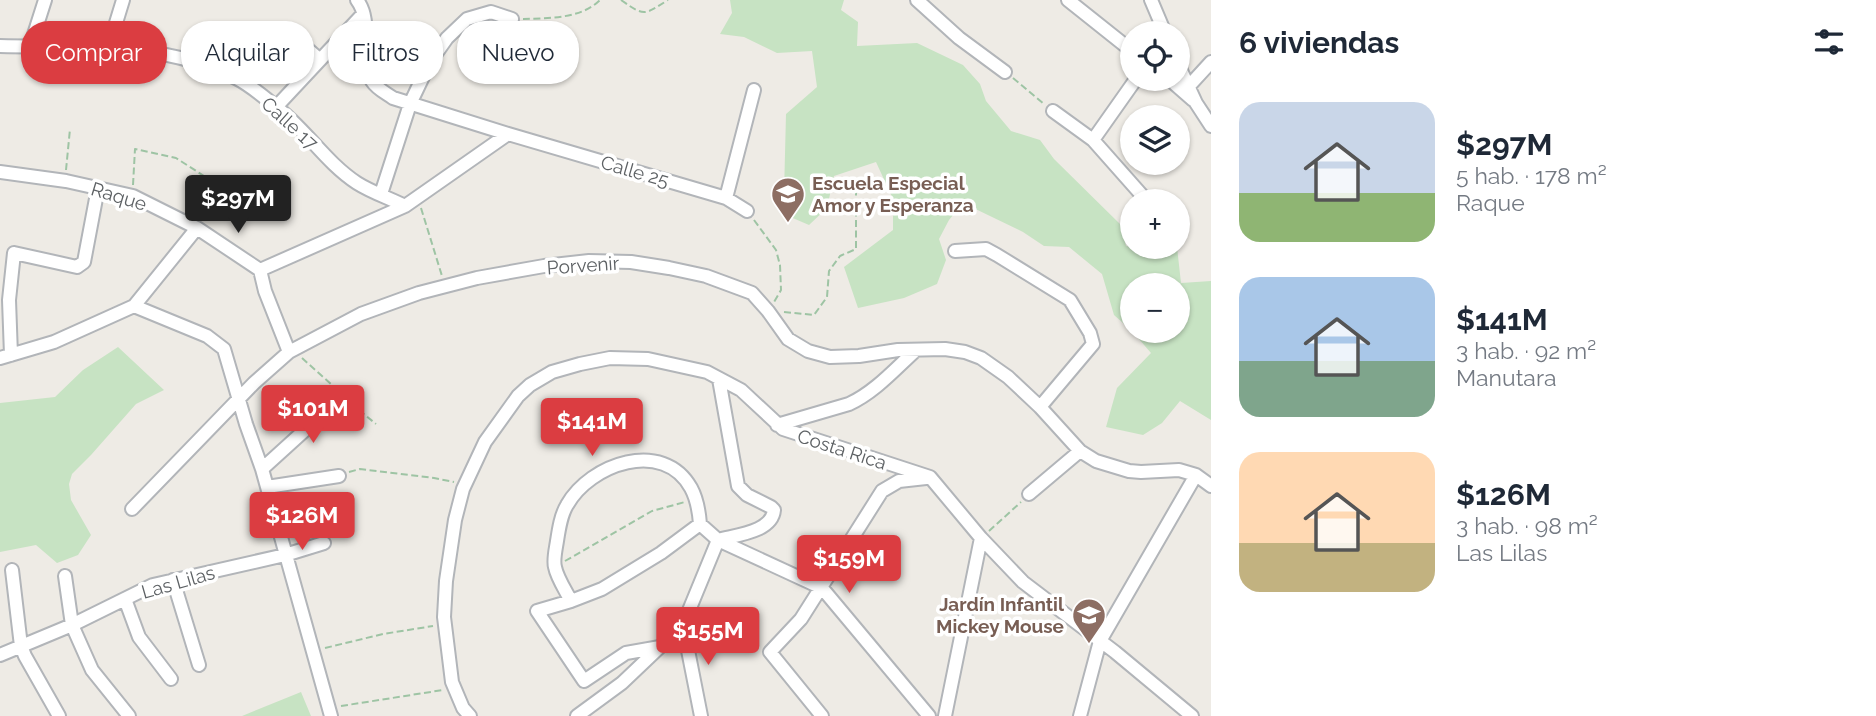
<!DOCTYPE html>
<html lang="es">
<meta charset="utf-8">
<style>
body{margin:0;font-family:Raleway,sans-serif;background:#f2f2f3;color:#1f2937;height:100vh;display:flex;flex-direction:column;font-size:26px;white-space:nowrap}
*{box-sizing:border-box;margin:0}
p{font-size:23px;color:#747a83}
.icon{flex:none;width:38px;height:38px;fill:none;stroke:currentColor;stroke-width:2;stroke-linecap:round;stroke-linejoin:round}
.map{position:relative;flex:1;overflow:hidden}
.drawer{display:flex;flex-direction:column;background:#fff;width:665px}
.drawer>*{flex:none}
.hud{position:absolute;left:21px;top:21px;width:665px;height:63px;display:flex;gap:14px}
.controls{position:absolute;left:1120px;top:21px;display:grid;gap:14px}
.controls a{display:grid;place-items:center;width:70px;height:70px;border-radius:50%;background:#fff;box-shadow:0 2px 5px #0004;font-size:35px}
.price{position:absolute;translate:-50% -60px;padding:0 16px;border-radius:7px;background:#db3d41;color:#fff;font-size:23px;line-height:46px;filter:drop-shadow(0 2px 4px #0008)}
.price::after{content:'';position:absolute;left:50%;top:42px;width:21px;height:16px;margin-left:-10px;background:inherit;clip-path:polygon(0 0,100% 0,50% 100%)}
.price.active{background:#222;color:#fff}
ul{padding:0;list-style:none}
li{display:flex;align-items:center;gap:21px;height:175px;padding:0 28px}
li span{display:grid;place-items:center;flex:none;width:196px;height:140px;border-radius:21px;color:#555}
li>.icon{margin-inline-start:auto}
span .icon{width:84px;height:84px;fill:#fffc;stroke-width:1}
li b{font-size:30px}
h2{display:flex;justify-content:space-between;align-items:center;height:84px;padding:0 28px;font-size:30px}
.tag{padding:0 24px;border-radius:28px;background:#fff;box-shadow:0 2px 5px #0004;font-size:24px;line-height:63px}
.tag.active{background:#db3d41;color:#fff}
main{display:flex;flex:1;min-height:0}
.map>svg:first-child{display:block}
.green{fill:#c7e3c3}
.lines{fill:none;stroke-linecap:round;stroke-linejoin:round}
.minor-casing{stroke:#b2b5b9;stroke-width:16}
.path{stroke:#9ec4a4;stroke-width:2;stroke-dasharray:7 3.5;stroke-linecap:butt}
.minor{stroke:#fff;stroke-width:12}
.labels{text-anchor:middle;stroke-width:7;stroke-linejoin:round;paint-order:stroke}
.street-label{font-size:19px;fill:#5d6164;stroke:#fff}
.education-label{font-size:19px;font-weight:bold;fill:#785e54;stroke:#fff;text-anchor:start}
</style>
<main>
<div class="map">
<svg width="1211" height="716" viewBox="0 0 1211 716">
<rect width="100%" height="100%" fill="#eeebe5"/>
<path class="green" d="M730 0H844L841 10 858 22 857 46 917 43 963 65 980 84 986 101 1011 131 1040 140 1054 159 1121 225 1126 246 1153 251 1162 247H1177L1181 283 1211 281V420L1180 401 1162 423 1143 435 1106 427 1117 388 1151 353 1132 331H1178V285H1132V331L1114 315 1102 274 1069 247 1044 246 1023 232 963 203 949 220 939 239 946 260 937 284 904 298 858 308 844 267 893 230V199L876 162 834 176 827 208 809 225 788 216 784 194 786 114 817 87 812 51 777 53 744 37 720 34 732 13Z
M118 347 164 390 136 404 91 455 72 474 69 484 71 500 91 535 78 555 57 563 36 545 0 552V403L55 397 83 370Z
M301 692 311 716H242Z"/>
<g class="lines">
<g class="minor-casing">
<path id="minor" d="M357 0C374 22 358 57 372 81 377 89 386 93 393 98L508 134 726 198 747 211
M917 0 959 38 1005 72
M1068 0 1132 51
M1151 0 1165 33
M294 37 320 60
M0 46C79 48 163 41 236 78 250 85 263 96 275 106 305 128 325 162 357 183 371 192 389 198 405 206
M30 47 45 0
M108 49 123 0
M1178 64 1196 103 1211 126
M1169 79 1193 100
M1189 86 1211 62
M277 106 363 14
M1053 111 1093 140 1147 201
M1093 140 1136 79
M0 172 66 181 133 196 197 228 260 270 265 291 289 352
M381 194 410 104 430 62 447 38 467 19 491 12 512 19
M726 198 754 90
M955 251 986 249 997 255 1070 300 1090 333 1093 344 1040 407
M260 270 405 206 508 134
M134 306 207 336 224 349 246 424 262 469 331 716
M11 355 9 300 14 253 77 267 84 262 98 188
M0 358 54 342 134 306 197 228
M777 425 849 404C875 392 895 369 916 350
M262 469 305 430 350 401
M267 487 339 476
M1029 494 1080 451
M132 509 254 383 289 352 361 314 419 293 477 278 544 266 589 261 631 262 669 268 706 276 752 293 768 311 788 339 808 351 830 357 859 356 898 350 945 349 965 352 981 358 1008 377 1040 407 1080 451 1096 461 1129 471 1141 472 1179 470 1196 475 1211 486
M718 540C736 535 772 532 774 510L771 507 747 495 738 486 719 379
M12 570 21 646 25 656 59 716
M65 576 72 625 92 670 129 716
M173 580 199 665
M125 599 139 637 171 679
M571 601C566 591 557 578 555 567 553 560 556 548 557 541 559 528 561 515 567 505 590 464 663 438 691 488 697 499 699 511 700 524L718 540 822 588 929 716
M660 647 626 653 584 681 537 611 571 601 602 589 661 553 700 524
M0 655 72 625 153 585 285 555 324 543
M470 716 463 708 452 682 444 617 446 581 455 520 463 489 485 442 518 396 530 385 552 372 580 364 610 358 648 359 707 372 741 390 783 429 930 477 981 538 1023 582 1115 652 1192 716
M577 716 622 683 683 625
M701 716 683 625 718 540
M822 716 770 652 801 619 882 491 899 481 926 478
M945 716 981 538
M1080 716 1100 641 1196 475"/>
</g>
<path class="path" d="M621 0C645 17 644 15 668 0
M523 19C549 18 581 19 600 0
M1013 78 1044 104
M66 170 70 129
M133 185 135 149 176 158 204 176
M421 208 442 276
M754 220 776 250 780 265 781 290 774 302
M784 312 814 315 827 297 829 271 840 256 856 249V179
M302 358 342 394
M359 410 376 424
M349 472 360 469 434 478 454 482
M989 531 1021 502
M565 561 652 511 685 502
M325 648 383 634 433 626
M341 706 443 690"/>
<use href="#minor" class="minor"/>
</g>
<defs>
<g id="school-pin" transform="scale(1.75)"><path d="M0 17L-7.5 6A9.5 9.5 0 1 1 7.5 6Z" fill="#8d6e63" stroke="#fff"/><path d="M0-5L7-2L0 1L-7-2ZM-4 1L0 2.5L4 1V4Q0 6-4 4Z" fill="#fff"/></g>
</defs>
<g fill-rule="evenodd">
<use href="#school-pin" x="788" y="194"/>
<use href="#school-pin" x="1089" y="615"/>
</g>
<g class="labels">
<g class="street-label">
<text transform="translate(290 123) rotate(42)" y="7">Calle 17</text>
<text transform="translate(635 171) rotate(16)" y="7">Calle 25</text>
<text transform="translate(119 196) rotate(17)" y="7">Raque</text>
<text transform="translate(583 265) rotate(-4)" y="7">Porvenir</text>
<text transform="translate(842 449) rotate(18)" y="7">Costa Rica</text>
<text transform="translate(178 582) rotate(-16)" y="7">Las Lilas</text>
</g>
<g class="education-label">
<text x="812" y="190">Escuela Especial<tspan x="812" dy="22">Amor y Esperanza</tspan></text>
<text x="1064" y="611" text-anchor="end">Jardín Infantil<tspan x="1064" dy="22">Mickey Mouse</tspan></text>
</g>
</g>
</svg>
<div class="controls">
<a><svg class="icon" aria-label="locate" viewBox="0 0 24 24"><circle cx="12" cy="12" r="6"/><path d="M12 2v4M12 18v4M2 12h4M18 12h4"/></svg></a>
<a><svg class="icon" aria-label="layers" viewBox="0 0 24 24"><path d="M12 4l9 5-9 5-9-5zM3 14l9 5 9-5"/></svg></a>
<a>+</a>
<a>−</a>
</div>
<b class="price active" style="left:238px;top:235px">$297M</b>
<b class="price" style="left:313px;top:445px">$101M</b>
<b class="price" style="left:592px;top:458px">$141M</b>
<b class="price" style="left:302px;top:552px">$126M</b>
<b class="price" style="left:849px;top:595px">$159M</b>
<b class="price" style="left:708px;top:667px">$155M</b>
<div class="hud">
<a class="tag active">Comprar</a>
<a class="tag">Alquilar</a>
<a class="tag">Filtros</a>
<a class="tag">Nuevo</a>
</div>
</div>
<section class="drawer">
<h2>6 viviendas<svg class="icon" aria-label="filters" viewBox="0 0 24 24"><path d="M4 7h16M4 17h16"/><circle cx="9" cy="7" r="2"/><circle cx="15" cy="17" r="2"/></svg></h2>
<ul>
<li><span style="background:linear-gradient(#c9d6e8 65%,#8fb573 0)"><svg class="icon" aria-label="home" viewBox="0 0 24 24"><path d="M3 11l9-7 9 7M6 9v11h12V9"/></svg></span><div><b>$297M</b><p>5 hab. · 178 m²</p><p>Raque</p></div></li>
<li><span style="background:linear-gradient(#a9c7e8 60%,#7fa58c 0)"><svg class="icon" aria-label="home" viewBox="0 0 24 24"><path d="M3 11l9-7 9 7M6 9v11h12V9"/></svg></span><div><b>$141M</b><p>3 hab. · 92 m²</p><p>Manutara</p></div></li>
<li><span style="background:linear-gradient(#ffd9b3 65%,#c2b280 0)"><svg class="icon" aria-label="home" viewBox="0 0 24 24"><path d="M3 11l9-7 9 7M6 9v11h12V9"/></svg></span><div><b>$126M</b><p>3 hab. · 98 m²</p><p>Las Lilas</p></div></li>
</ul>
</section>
</main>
